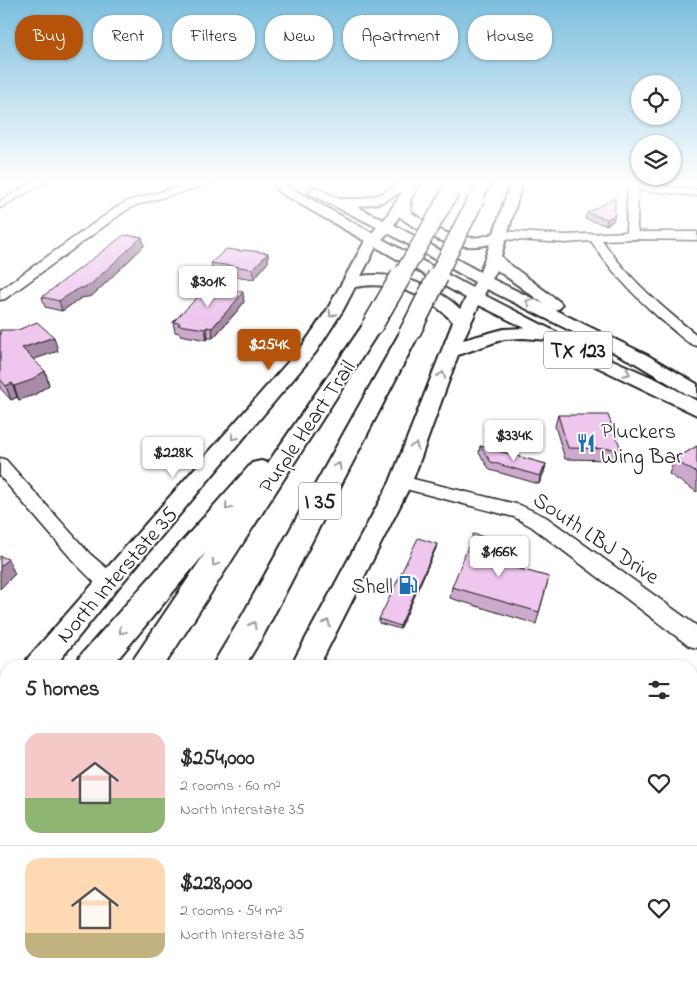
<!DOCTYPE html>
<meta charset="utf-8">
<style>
body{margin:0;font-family:"Indie Flower",sans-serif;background:#f2f2f3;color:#2b2b33;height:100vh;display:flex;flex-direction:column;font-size:19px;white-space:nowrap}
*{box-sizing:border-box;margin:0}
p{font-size:16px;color:#7c7c81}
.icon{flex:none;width:28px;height:28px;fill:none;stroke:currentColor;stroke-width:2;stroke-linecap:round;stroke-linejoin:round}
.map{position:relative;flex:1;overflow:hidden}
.sheet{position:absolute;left:0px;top:660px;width:698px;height:321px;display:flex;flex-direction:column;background:#fff;border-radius:20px 20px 0 0;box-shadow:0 1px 4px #0004}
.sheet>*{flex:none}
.hud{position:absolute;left:15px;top:15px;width:668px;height:45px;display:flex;gap:10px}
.controls{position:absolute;left:631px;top:75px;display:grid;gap:10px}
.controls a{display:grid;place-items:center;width:50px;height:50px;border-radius:50%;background:#fff;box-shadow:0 1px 4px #0004;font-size:25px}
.price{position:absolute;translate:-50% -42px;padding:0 11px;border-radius:5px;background:#fff;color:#222;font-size:16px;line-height:32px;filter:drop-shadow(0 1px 2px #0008)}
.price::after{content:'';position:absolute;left:50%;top:30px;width:15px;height:11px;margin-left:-8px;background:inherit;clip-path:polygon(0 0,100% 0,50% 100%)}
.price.active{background:#b45309;color:#fff}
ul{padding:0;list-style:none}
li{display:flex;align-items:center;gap:15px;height:125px;padding:0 25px}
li+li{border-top:1px solid #e1e1e2}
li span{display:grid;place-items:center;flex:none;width:140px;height:100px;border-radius:15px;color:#555}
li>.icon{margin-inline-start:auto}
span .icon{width:60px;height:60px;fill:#fffc;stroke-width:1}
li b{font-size:21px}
h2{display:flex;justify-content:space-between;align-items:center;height:60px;padding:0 25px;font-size:21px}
.pill{padding:0 18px;border-radius:20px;background:#fff;box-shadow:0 1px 4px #0004;font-size:18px;line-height:45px}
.pill.active{background:#b45309;color:#fff}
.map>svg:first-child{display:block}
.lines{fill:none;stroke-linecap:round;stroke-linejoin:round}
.river{fill:#7bccd0;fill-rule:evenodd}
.minor-casing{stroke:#1c1c1c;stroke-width:3}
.major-casing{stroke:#1c1c1c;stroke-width:4}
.highway-casing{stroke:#1c1c1c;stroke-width:4}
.minor{fill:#fff;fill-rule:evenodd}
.major{fill:#fff;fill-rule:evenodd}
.highway{fill:#fff;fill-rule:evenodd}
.highway-bridge-far1-casing{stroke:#1c1c1c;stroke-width:19;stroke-linecap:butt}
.highway-bridge-casing{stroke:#1c1c1c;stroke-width:23;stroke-linecap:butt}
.highway-bridge-far1{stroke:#fff;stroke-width:16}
.highway-bridge{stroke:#fff;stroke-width:20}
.wall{fill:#cdaacd;stroke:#1c1c1c}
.shaded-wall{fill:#a78ba7;stroke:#1c1c1c}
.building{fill:#eec6ee;stroke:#1c1c1c}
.oneway{stroke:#999}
.labels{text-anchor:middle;stroke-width:4;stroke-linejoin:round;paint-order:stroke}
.shield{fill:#fff;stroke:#606060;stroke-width:1}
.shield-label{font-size:21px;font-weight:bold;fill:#1c1c1c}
.street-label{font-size:22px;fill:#1c1c1c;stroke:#fff}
.poi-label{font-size:22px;fill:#1c1c1c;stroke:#fff;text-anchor:start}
</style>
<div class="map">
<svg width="697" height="981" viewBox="0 0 697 981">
<rect width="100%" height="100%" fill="#fff"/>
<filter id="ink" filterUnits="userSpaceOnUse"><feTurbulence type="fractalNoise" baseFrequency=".02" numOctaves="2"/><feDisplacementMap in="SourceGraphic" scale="10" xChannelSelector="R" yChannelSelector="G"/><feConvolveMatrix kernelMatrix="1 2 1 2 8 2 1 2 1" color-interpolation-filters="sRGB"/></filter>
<g filter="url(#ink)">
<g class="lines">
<path class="river" d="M697 745V785L691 787V747Z"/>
<g class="minor-casing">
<path id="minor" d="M35 181H47L0 208V201Z
M200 181H215L214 183 136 205 125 211 5 299 0 300V290L117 207 128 201Z
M628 181H638V183L697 190V196L638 190 637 227 638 232H697V240L633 239 602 240C628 278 661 307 697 335V346C687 344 679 335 672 329 641 303 613 275 591 241L566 243 501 239 495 235 501 231 566 235 626 232Z
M0 458 6 460 90 554 116 576 119 582 116 588 108 590 100 588 76 564 0 476Z
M401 476 520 505 546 517 697 626V648L689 646 532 527 514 517 394 486 392 482 394 478Z
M397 975H432L434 981H399Z"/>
</g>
<g class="major-casing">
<path id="major" d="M270 181H282L287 186 372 233 377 227 310 194 308 191 314 187 340 199H362L381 194 402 181H422L410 200 411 212C435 230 464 246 494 233L511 181H523L501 256 505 261 560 302 562 305 560 308 555 310 647 355 697 384V398L690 396 635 363 487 289 484 295 599 354 658 380 697 401V415L587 362 549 340 523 338 504 339 458 355 412 482 319 666H291L390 482 453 322C428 295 393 280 355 287L343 310 316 352 117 589 55 666H24L28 658 303 345 327 310 365 241 279 192ZM403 191 384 220 357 207 382 202ZM399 216C425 237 457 252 490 244L480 272 394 225ZM388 233 475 282 472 288 382 239ZM376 247 466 298 460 309C436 285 394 271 361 276ZM497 270 544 304 492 279ZM479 305 525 328 504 329 463 340Z
M6 691V722L0 724V693Z
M131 975H170L168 981H129Z"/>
</g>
<g class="highway-casing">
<path id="highway" d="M478 181H492L481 202H471L469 199Z
M372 320 379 322 382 326 164 666H129L206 552 112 666H76L80 656 252 463 261 461 268 463 365 322Z
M409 328 416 330 419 334 264 634 245 666H212L242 616 399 334 402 330Z
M6 750V789L0 792V752Z
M6 855V903L0 906V858Z
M16 975H102L100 981H13Z"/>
</g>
<use href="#minor" class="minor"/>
<use href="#major" class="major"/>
<use href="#highway" class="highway"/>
<g class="highway-bridge-far1-casing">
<path id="highway-bridge-far1" d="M401 277 451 191
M437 277 476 199"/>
</g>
<g class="highway-bridge-casing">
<path id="highway-bridge" d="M372 326 401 276
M409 334 438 276"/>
</g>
<use href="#highway-bridge-far1" class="highway-bridge-far1"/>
<use href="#highway-bridge" class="highway-bridge"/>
</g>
<path class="wall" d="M587 213 613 221 606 225 585 219Z
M142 237 144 246 92 296 81 298 62 311 45 307 42 297Z
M242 251 268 253V262L254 279 213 273 211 263Z
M244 302 238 310 213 338H208L207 340 180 335V333L175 332 173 322Z
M0 330 58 351 33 359 45 371 49 385 34 395 19 400 17 397 11 400 0 388Z
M558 415 621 449 617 460 565 459 555 426Z
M480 446 546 464 544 472 539 484 490 470 479 453Z
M697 446V492L669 474 674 460Z
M495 540 493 551 490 561 549 577 536 624 450 598 452 587Z
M436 548 400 629 379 623V619Z"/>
<path class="shaded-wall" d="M615 215 613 221 606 225 607 219Z
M142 237 144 246 92 296 81 298 62 311 59 301Z
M268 253V262L254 279 253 269Z
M243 292 244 302 238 310 213 338 212 328Z
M207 327 208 338 207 340 205 329Z
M54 337 58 351 26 362 22 348Z
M45 371 49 385 34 395 19 400 14 386Z
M12 383 17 397 11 400 6 386Z
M546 464 544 472 539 484 540 476Z
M495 540 493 551 486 572 488 560Z
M437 544 436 548 400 629V626Z
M8 559 15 574 0 589V567Z"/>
<path class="building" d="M615 198V215L607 219 587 213Z
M124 235 142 237 89 286 78 289 59 301 42 297Z
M226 249 242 251 244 250 268 253 253 269 211 263Z
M209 286 243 292 237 300 212 328 207 327 205 329 178 325 180 323 173 322Z
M37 322 54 337 22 348 45 371 29 381 14 386 12 383 6 386 0 379V330H18Z
M558 415H608L621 449 568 448Z
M480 446 546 464 540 476 491 462Z
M697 446V473L674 460Z
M473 534 495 540 488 560 549 577 539 612 452 587Z
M418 538 437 544 400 626 379 619Z
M0 556 8 559 0 567Z"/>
<defs><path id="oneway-chevron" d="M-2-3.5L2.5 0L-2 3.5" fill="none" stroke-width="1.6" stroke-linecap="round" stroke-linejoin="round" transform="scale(1.25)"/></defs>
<g class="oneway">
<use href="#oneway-chevron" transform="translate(529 302) rotate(-154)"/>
<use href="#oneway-chevron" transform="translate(332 314) rotate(122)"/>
<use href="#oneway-chevron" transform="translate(627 373) rotate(24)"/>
<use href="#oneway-chevron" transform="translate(442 375) rotate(-70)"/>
<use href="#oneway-chevron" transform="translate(234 437) rotate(131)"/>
<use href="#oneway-chevron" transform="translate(415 446) rotate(-69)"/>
<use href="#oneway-chevron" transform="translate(338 466) rotate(-62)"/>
<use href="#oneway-chevron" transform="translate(228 507) rotate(130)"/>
<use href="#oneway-chevron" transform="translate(215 563) rotate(124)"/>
<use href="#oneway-chevron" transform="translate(327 623) rotate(-63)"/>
<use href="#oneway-chevron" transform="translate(253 625) rotate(-60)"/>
<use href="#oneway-chevron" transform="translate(122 631) rotate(130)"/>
</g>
</g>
<linearGradient id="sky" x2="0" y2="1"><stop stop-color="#7cbede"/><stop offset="0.57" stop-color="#fff"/><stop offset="1" stop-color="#fff" stop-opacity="0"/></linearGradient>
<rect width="697" height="318" fill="url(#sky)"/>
<defs>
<g id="restaurant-bare" transform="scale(1.5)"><path d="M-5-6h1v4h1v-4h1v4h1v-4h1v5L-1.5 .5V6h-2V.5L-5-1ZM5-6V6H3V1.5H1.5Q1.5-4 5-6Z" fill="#1f6fb2" stroke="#fff" stroke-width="2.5" paint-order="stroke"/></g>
<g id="fuel-bare" transform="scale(1.5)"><path d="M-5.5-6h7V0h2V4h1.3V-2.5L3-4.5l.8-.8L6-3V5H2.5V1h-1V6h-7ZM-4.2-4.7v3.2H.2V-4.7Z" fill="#1f6fb2" stroke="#fff" stroke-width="2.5" paint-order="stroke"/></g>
</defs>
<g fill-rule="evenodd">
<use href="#restaurant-bare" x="586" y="443"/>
<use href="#fuel-bare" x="408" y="585"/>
</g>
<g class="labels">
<g class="shield">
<rect x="544" y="331.5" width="68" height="37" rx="4"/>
<rect x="299" y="482.5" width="42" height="37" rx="4"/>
</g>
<g class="shield-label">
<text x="578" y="357">TX 123</text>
<text x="320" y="508">I 35</text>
</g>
<g class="street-label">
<text transform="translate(306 426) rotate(-56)" y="8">Purple Heart Trail</text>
<text transform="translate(597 537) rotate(34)" y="8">South LBJ Drive</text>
<text transform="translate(116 574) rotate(-49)" y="8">North Interstate 35</text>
</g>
<g class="poi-label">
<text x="601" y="438">Pluckers<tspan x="601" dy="25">Wing Bar</tspan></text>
<text x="393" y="593" text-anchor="end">Shell</text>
</g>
</g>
</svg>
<div class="controls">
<a><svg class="icon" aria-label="locate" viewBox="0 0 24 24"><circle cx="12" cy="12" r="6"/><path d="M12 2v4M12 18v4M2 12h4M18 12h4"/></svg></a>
<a><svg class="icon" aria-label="layers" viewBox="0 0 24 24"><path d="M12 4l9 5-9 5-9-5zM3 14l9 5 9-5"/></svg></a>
</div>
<b class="price" style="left:208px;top:308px">$301K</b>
<b class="price active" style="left:269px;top:371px">$254K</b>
<b class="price" style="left:514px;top:462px">$334K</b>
<b class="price" style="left:173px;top:479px">$228K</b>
<b class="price" style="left:499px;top:578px">$166K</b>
<div class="hud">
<a class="pill active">Buy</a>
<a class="pill">Rent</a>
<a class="pill">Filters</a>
<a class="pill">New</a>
<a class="pill">Apartment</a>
<a class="pill">House</a>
</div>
<section class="sheet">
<h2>5 homes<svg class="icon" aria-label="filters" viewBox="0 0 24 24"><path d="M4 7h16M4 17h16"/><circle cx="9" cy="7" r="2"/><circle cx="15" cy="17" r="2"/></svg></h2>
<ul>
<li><span style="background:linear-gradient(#f6c9c9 65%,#8fb573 0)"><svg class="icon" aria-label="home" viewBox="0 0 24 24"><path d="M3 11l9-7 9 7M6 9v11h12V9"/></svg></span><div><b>$254,000</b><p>2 rooms · 60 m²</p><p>North Interstate 35</p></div><svg class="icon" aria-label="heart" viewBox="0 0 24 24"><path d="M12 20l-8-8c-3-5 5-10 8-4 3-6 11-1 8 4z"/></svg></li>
<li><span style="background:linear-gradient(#ffd9b3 75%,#c2b280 0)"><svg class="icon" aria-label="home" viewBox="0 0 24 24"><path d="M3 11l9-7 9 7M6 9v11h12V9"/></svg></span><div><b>$228,000</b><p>2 rooms · 54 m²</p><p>North Interstate 35</p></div><svg class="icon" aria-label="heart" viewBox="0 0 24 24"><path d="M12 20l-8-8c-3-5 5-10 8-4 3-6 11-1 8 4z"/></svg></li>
</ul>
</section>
</div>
